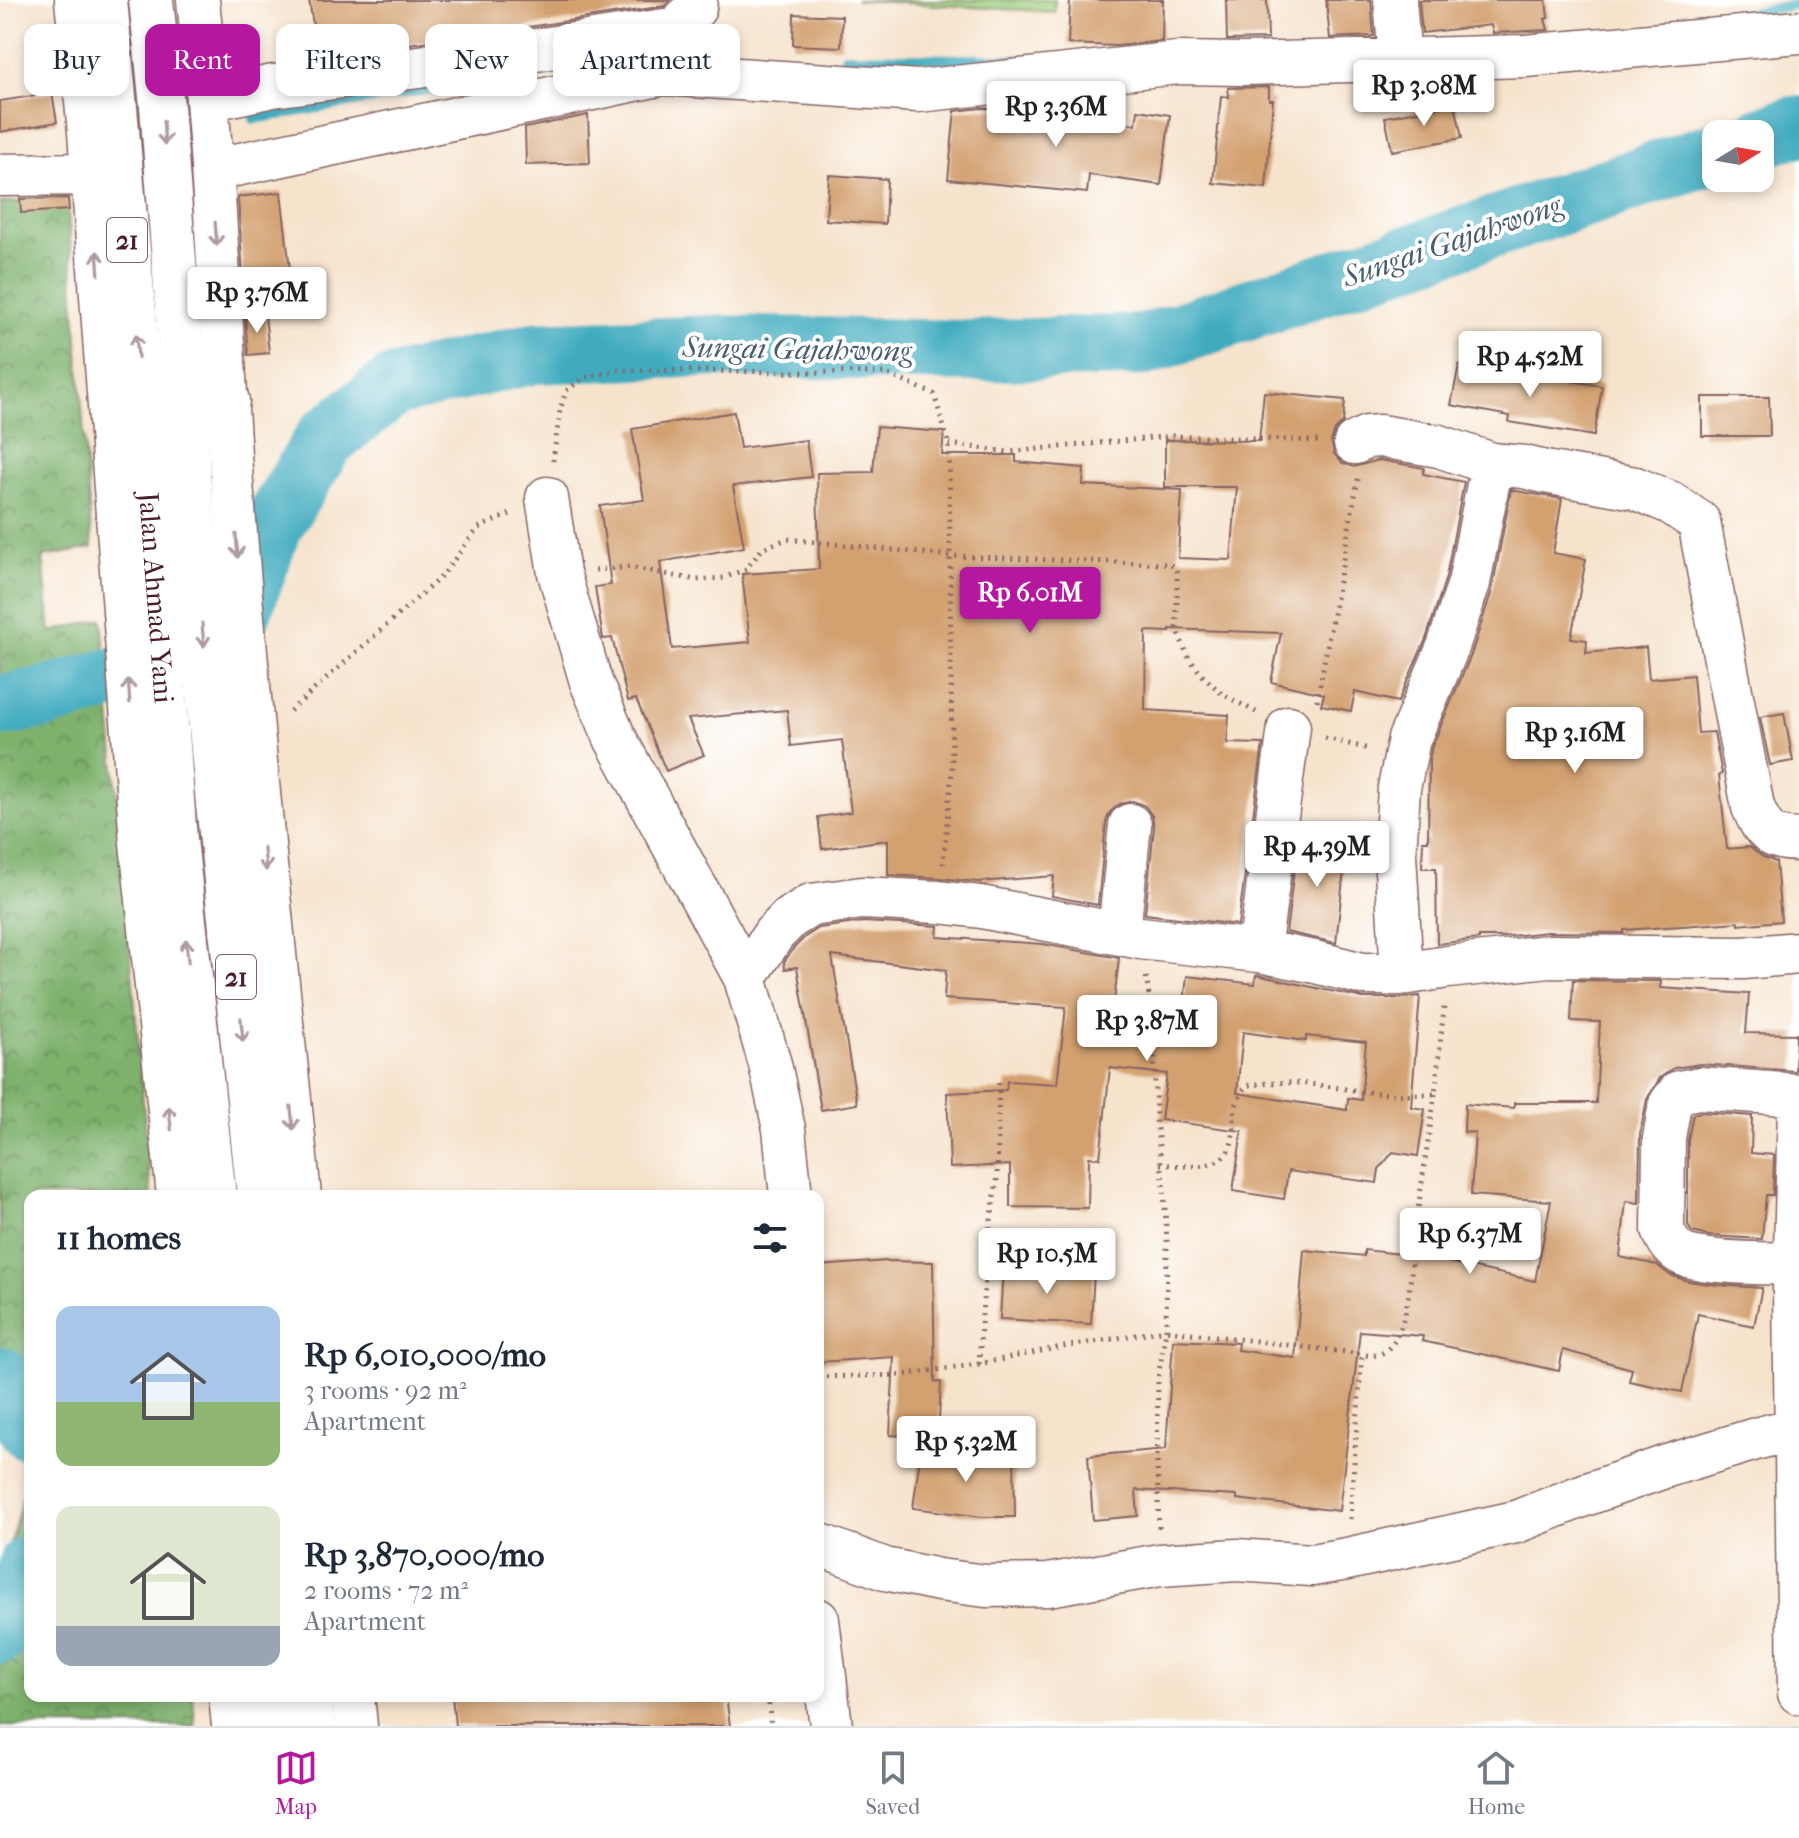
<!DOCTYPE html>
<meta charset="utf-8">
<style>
body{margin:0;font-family:"IM FELL French Canon",serif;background:#f6f6f7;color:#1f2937;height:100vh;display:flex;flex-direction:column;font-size:30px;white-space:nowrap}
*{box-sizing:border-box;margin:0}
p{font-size:26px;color:#747a83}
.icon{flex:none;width:44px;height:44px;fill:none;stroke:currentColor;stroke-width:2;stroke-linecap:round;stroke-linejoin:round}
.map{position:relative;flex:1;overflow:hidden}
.panel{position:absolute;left:24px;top:1190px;width:800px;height:512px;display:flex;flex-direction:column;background:#fff;border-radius:16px;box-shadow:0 4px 12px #0003}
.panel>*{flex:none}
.top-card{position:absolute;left:24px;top:24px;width:800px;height:72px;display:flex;gap:16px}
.needle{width:52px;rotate:79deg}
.tools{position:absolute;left:1702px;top:120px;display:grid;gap:16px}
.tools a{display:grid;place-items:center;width:72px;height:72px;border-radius:16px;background:#fff;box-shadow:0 4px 12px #0003;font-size:40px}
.price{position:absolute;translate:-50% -68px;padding:0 18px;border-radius:8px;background:#fff;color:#222;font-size:26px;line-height:52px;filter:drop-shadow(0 2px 4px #0008)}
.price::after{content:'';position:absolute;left:50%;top:48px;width:24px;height:18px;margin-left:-12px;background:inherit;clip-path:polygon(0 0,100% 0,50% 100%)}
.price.on{background:#b5179e;color:#fff}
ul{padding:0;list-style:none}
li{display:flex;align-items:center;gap:24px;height:200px;padding:0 32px}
li span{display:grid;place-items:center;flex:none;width:224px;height:160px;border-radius:16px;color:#555}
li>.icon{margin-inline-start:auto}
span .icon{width:96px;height:96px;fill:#fffc;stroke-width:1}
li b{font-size:34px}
h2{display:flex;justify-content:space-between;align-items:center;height:96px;padding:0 32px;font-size:34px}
.chip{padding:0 28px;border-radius:16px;background:#fff;box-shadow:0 4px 12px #0003;font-size:28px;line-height:72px}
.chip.on{background:#b5179e;color:#fff}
.tab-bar{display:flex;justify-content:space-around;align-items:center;height:112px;border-top:2px solid #e0e1e3;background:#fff;font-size:22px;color:#747a83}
.tab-bar a{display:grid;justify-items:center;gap:4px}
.tab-bar .on{color:#b5179e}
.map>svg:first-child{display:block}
.forest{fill:url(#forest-crowns);stroke:#64684c;stroke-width:2}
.park{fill:#9cce7d;stroke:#737654;stroke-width:2}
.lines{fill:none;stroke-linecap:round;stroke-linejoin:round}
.stream{stroke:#40abbf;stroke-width:10}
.river{stroke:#40abbf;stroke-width:62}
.building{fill:#d3a06f;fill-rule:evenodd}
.minor-casing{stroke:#866463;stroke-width:45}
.highway-casing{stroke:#866463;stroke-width:47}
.path{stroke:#866463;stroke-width:5;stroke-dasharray:2 6;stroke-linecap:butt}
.minor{stroke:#fff;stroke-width:42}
.highway{stroke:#fff;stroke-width:44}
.oneway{stroke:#ae9aa0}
.labels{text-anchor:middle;stroke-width:8;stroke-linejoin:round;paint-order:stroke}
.shield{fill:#fff;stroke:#80626b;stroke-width:2}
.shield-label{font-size:26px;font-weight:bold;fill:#4a1f2b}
.street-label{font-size:28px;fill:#4a1f2b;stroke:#fff}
.water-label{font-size:30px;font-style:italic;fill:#465e6e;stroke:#fff}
</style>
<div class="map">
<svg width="1799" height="1726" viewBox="0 0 1799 1726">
<defs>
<pattern id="forest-crowns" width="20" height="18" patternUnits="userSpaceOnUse" patternTransform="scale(2)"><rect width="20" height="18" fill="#7db16c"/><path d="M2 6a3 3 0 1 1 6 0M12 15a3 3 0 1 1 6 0" fill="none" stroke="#688f59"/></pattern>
</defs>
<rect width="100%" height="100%" fill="#fff"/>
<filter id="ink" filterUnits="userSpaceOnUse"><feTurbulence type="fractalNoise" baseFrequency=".0125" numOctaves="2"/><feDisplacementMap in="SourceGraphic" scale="16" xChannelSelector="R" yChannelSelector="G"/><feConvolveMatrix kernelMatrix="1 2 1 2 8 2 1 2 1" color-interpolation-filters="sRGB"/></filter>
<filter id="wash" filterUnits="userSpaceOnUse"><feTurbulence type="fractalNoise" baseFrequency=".006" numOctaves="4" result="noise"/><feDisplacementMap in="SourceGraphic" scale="32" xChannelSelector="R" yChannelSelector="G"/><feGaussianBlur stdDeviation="1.8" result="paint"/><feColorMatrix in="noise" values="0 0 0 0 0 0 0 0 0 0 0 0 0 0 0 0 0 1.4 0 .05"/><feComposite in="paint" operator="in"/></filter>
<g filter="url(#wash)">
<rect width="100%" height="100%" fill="#f6e3cc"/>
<path class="forest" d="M67 197 92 548 43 557 50 632 102 619 151 1196H30V1430L0 1376V203Z
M30 1472V1696H193L195 1726H0V1578Z"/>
<path class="park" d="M856 0H1055L1054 12Z"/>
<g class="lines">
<path class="stream" d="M1711 20 1799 4
M845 57 1022 60
M254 119 542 70 610 66"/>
<path class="river" d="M1760 138 1792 127H1799
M0 706 43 698 192 656 242 608 271 527 326 438 394 386 534 353 712 346 972 351 1144 345 1716 152
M0 1377 30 1430
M0 1633 23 1592 30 1565"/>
</g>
<g id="blocks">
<path class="building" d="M309 0H670L665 6 469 36 318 56Z
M1070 0H1163L1162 41 1116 46 1068 44Z
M1226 0H1267L1268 39 1227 40Z
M1326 0H1371L1374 36 1330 38Z
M1419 0H1546L1548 18 1545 19 1548 30 1493 33 1491 25 1422 33Z
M794 14 842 16 841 47 793 45Z
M1269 87V100H1273L1266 188 1213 183 1221 96 1229 97 1228 88Z
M52 93 57 122 0 132V101Z
M1455 104 1462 138 1392 151 1385 117Z
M982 108 1136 124 1138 110 1170 115 1161 185 1089 175 1087 193 948 179 955 111Z
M588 115 590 163 526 165 525 128Z
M829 175 887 179 885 224 826 220Z
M281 192 294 304 245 310 238 197Z
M68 198 69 210 21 213 20 199Z
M265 315 269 353 248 355 245 316Z
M1459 365 1516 376 1517 372 1602 386 1594 436 1509 422 1510 416 1451 405Z
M1264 392 1345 400 1343 423 1335 430 1331 442 1334 454 1342 463 1354 467 1379 460 1424 468 1423 474 1464 482 1446 577 1426 639 1398 702 1355 692 1351 711 1321 705 1324 694 1271 682 1281 633 1170 629V632L1146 631 1145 710 1229 715 1227 743 1263 744 1238 925 1145 914 1154 827 1152 816 1145 806 1133 801 1120 804 1110 812 1106 822 1098 905 1052 896 1054 876 978 882 940 878 888 875V840L822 849 818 817 851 812 842 740 791 746 787 710 688 719 704 755 666 771 636 699 628 701 612 638 603 639 595 587 611 585 600 506 644 500 632 429 734 412 740 448 806 440 811 477 733 486 744 547 660 562 672 649 750 642 742 574 819 569 817 473 873 472 877 427 944 432 942 455H1016V462L1084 468 1083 485 1182 490 1178 558 1231 560 1237 487H1165V440L1259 441Z
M1702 397H1769L1770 436H1702Z
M1511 490 1562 499 1553 553 1586 559 1571 638 1587 640 1586 653 1646 647 1649 679 1693 675 1698 733 1714 732 1722 774 1719 775 1727 849 1749 847 1763 857 1776 862 1781 921 1739 925V922L1624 930V933L1547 932 1501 937H1479V939L1437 944 1436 868H1422L1423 841H1428L1429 760 1432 746 1471 655 1492 590Z
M1784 713 1793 761 1770 765 1760 717Z
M1298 838 1347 843 1336 943 1286 932Z
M863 922 938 926 937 937 1043 944 1119 958 1112 1020 1181 1028 1187 976 1255 984 1256 975 1363 998H1402L1420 996 1411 1107 1425 1109 1418 1156 1393 1152 1379 1169 1377 1183 1288 1171 1284 1199 1233 1191 1242 1131 1161 1120 1167 1074 1110 1068 1100 1158 1089 1157 1088 1208 1010 1207V1165L950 1168 947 1093 1006 1090 1007 1081 1057 1084 1066 1007 944 999 946 970 832 956 857 1104 821 1110 797 967 785 969 784 962 793 949 805 937 819 928ZM1243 1032 1306 1041V1036L1366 1042 1361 1100 1348 1098 1347 1110 1237 1093Z
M1573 980 1661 981 1660 988 1749 994 1746 1033 1796 1034 1795 1071 1700 1064 1674 1068 1660 1078 1647 1099 1640 1134 1639 1203 1626 1201 1620 1257 1657 1265 1670 1275 1688 1281 1718 1285 1762 1288 1754 1326 1698 1314 1682 1392 1629 1381 1632 1369 1563 1350 1559 1371 1422 1341 1423 1336 1360 1331 1339 1511 1237 1499V1496L1136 1490 1138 1516 1093 1520 1088 1456 1166 1449 1173 1340 1238 1343 1237 1350 1295 1358 1304 1250 1364 1256V1250L1420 1256 1535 1281 1551 1201 1471 1195 1475 1133 1464 1132 1465 1104 1514 1108V1103H1596L1600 1022 1571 1021Z
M1701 1112 1752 1116 1751 1153 1774 1155 1773 1195H1766L1762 1239 1709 1236 1692 1232 1688 1226V1140L1693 1114Z
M887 1261 933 1262 935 1382H941L938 1438 890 1435 894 1357 819 1362 818 1266Z
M1003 1268 1094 1272 1091 1324 1000 1319Z
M921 1448 988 1457H1014L1015 1517H982L913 1508Z
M452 1696H726L730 1726H455Z"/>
</g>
</g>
<g filter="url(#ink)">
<use href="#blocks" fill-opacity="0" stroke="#866463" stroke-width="2"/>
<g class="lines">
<g class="minor-casing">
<path id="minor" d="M76 0 89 132 141 843 178 1196
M198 0C214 156 220 313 231 469 249 712 275 954 300 1196
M1395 0 1400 59
M208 100 273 86 472 60 677 28 695 8 696 0
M212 170 663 74 918 91 1178 63 1244 64 1525 56 1799 32
M0 175 92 174
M1355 443 1367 437 1380 436 1439 446 1492 464
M547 498 559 573 591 682 615 738 745 978 770 1064 784 1129 791 1196
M1119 933 1130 825
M1259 951 1289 727
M1402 974 1395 854 1399 788 1409 739 1448 647 1469 583 1492 464 1524 467 1545 472 1635 488 1671 503 1699 522 1753 807C1764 833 1770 839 1799 840
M745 978 774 934 790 918 811 905 862 898 939 902 981 907 1140 938 1259 951 1315 962 1363 974H1402L1448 967 1549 956 1743 958 1799 953
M1799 1108 1794 1287 1799 1693
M1795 1264C1769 1263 1704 1264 1682 1254 1672 1249 1667 1240 1663 1230L1664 1138 1670 1104 1679 1092 1699 1088 1799 1095
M818 1544 885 1569 939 1580 986 1586 1048 1585 1160 1565 1237 1560 1312 1565 1347 1559 1516 1522 1579 1497 1667 1466 1759 1438 1799 1428
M818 1620 831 1726
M230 1696 233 1726
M353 1696 356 1726"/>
</g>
<g class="highway-casing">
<g id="highway">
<path id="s1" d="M105 0 142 401 175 839 214 1196"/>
<path d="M151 0 162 106 185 403 188 474 218 804 259 1196"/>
<path d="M185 403 227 401"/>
<path d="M218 804 258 799"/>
<path d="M268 1696 271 1726"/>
<path d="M310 1696 313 1726"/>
</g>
</g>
<path class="path" d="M949 444 1008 452 1172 436 1320 441
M553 461 560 410 566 391 583 378 618 370 884 373 934 394 949 444 952 769 943 864
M595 570 629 567 696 580 724 578 746 569 763 548 787 539 951 556 1169 564 1175 567 1177 574V629L1187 655 1201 674 1222 694 1256 712
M1317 701 1358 479
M290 711 442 576 478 528 513 513
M1325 738 1369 749
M1435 1094 1414 1236 1529 1250
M1160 1164C1185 1166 1225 1173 1232 1141 1235 1130 1233 1119 1235 1109 1237 1101 1242 1093 1246 1086 1295 1076 1342 1091 1390 1094 1405 1095 1420 1094 1435 1094L1444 1007
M979 1364 981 1325 989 1233 997 1181 999 1077
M818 1377 900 1375 979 1364 1051 1349 1166 1330 1167 1243 1164 1188 1156 1120 1153 1023 1146 975
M1350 1519 1362 1354
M1159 1528 1157 1461 1158 1378 1166 1330 1362 1354C1412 1369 1411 1264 1414 1236
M768 1696 771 1726"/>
<use href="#minor" class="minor"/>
<use href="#highway" class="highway"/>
</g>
<defs><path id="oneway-shaft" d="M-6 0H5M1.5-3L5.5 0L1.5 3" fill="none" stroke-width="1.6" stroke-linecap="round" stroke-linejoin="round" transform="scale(2)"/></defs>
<g class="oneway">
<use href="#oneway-shaft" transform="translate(164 133) rotate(86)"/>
<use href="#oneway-shaft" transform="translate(216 234) rotate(86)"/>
<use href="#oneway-shaft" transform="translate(98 263) rotate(-94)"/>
<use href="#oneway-shaft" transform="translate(137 346) rotate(-95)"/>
<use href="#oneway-shaft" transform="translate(237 546) rotate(85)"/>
<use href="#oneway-shaft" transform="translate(203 635) rotate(85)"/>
<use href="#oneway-shaft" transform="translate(129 691) rotate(-94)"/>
<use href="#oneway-shaft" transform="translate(265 859) rotate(84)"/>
<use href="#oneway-shaft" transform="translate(187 951) rotate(-96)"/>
<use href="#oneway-shaft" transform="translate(242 1030) rotate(84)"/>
<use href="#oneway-shaft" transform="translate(170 1118) rotate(-96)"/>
<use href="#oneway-shaft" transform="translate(292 1118) rotate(84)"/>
</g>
</g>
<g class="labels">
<g class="shield">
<rect x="107" y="218" width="40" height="44" rx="6"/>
<rect x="216" y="955" width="40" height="44" rx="6"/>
</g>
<g class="shield-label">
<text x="127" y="249">21</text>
<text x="236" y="986">21</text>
</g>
<g class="street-label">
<text dy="10" stroke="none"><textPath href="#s1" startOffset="600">Jalan Ahmad Yani</textPath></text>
</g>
<g class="water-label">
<text transform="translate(1452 241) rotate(-19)" y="10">Sungai Gajahwong</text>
<text transform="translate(797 349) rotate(1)" y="10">Sungai Gajahwong</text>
</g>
</g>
</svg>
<div class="tools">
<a><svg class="needle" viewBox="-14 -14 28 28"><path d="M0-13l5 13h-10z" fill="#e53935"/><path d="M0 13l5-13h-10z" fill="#747a83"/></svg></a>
</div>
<b class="price" style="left:1424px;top:128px">Rp 3.08M</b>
<b class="price" style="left:1056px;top:149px">Rp 3.36M</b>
<b class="price" style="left:257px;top:335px">Rp 3.76M</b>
<b class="price" style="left:1530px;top:399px">Rp 4.52M</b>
<b class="price on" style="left:1030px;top:635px">Rp 6.01M</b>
<b class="price" style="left:1575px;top:775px">Rp 3.16M</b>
<b class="price" style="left:1317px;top:889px">Rp 4.39M</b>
<b class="price" style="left:1147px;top:1063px">Rp 3.87M</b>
<b class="price" style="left:1470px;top:1276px">Rp 6.37M</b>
<b class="price" style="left:1047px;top:1296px">Rp 10.5M</b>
<b class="price" style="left:966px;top:1484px">Rp 5.32M</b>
<div class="top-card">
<a class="chip">Buy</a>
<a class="chip on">Rent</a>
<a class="chip">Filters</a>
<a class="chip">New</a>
<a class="chip">Apartment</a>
</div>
<section class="panel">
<h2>11 homes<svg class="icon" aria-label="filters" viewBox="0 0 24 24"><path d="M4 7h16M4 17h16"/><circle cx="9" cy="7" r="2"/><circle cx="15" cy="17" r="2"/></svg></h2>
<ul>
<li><span style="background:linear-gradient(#a9c7e8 60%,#8fb573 0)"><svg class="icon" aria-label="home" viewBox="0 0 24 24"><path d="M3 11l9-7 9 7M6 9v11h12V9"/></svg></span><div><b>Rp 6,010,000/mo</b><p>3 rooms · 92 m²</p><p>Apartment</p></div></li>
<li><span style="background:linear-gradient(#dfe7d0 75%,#9aa5b1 0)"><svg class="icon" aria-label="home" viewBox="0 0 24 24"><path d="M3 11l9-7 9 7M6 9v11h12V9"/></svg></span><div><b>Rp 3,870,000/mo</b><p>2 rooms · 72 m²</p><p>Apartment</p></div></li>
</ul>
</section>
</div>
<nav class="tab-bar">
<a class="on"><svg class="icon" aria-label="map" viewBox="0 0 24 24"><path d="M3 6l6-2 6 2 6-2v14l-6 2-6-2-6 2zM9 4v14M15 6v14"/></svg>Map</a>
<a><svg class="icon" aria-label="saved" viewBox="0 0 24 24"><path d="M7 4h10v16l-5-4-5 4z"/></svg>Saved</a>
<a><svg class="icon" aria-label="home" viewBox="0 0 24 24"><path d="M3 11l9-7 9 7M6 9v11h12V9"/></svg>Home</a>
</nav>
